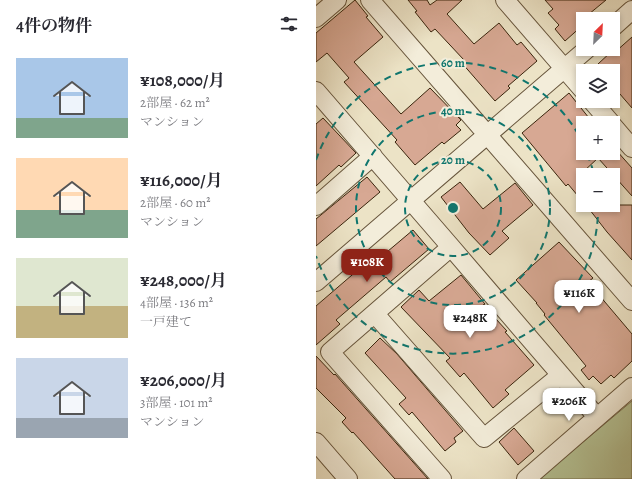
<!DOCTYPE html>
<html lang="ja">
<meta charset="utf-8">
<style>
body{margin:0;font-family:Alegreya,"Noto Serif JP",serif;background:#f7f7f7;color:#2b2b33;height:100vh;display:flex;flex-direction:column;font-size:15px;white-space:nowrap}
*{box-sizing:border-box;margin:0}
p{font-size:13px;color:#7c7c81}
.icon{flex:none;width:22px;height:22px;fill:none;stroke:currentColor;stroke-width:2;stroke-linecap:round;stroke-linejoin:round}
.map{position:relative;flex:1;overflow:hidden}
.side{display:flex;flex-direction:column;background:#fff;width:316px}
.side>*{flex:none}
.needle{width:26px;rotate:24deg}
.buttons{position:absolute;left:260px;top:12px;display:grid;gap:8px}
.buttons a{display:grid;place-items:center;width:44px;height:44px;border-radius:0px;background:#fff;box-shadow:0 2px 6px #0003;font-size:20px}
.price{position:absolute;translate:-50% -34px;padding:0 9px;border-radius:8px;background:#fff;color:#222;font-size:13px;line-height:26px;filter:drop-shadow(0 1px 2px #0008)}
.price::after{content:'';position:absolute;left:50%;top:24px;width:12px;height:9px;margin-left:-6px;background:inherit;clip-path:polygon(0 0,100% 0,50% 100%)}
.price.selected{background:#8f2418;color:#fff}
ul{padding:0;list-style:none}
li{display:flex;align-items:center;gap:12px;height:100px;padding:0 16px}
li span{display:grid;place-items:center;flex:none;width:112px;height:80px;border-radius:0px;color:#555}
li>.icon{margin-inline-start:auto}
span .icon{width:48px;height:48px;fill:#fffc;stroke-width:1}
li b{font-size:17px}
h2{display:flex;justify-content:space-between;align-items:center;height:48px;padding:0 16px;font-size:17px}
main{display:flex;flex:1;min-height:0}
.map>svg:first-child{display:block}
.green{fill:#b6c496;stroke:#787452}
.building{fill:#d7a893;stroke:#3a250d}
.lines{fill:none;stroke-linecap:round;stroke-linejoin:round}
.minor-casing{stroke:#66543b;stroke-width:20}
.minor{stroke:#f3edda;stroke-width:18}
.ring{fill:none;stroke:#0f766e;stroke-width:2;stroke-dasharray:7 5}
.centre{fill:#0f766e;stroke:#f3edda;stroke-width:2}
.ring-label{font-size:12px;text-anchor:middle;font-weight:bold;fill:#0f766e;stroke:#f3edda;stroke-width:4;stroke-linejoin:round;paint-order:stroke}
</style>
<main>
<section class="side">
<h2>4件の物件<svg class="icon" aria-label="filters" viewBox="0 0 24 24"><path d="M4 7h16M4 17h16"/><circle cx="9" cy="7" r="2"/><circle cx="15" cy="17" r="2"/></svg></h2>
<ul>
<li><span style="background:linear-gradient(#a9c7e8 75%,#7fa58c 0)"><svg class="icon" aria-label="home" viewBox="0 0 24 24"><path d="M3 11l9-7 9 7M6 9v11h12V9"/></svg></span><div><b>¥108,000/月</b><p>2部屋 · 62 m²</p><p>マンション</p></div></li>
<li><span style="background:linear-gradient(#ffd9b3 65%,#7fa58c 0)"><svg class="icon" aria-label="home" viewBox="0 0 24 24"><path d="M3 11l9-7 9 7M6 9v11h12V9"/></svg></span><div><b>¥116,000/月</b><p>2部屋 · 60 m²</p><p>マンション</p></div></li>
<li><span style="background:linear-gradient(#dfe7d0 60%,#c2b280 0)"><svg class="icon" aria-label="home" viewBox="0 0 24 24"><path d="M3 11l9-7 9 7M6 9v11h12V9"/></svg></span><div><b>¥248,000/月</b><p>4部屋 · 136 m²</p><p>一戸建て</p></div></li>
<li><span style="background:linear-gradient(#c9d6e8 75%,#9aa5b1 0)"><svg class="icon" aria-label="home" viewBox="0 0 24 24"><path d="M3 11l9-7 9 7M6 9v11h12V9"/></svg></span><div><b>¥206,000/月</b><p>3部屋 · 101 m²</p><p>マンション</p></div></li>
</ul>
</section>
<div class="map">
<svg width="316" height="479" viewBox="0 0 316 479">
<rect width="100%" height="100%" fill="#ece3c6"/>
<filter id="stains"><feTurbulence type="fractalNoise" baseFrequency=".005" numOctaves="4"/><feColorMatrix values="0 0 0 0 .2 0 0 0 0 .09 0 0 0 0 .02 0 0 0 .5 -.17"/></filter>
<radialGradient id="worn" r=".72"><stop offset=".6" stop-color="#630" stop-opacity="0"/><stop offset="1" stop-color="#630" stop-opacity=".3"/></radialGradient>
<path class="green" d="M316 401V479H223Z"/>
<path class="building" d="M39 0 52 16 50 17 67 37 38 62 85 114 114 88 145 120 140 125 145 130 128 144 126 142 99 165 79 142 81 140 28 82 33 78 11 53 0 62V33Z
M92 0H111L114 5 121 0H146L131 14 158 44 183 23 201 45 205 42 221 61 192 86 194 88 179 101 145 62 148 60 119 29 115 32 99 12 101 11Z
M229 0H290L267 19V25L249 41 239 29 243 25 232 13 237 9Z
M316 37V108L297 86V71H289L282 64 296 51 298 53Z
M253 93 277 123H267V153H297L300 150 316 168V196L282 158 267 172V202L252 184 250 186 206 133Z
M7 118 40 153 25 167 23 165 0 186V124Z
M51 177 64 192 0 246V219Z
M144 182 167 209 199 183 217 205 186 231 193 238 174 255 153 233 125 197Z
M270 205H316V260L291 232Z
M97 230 113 249 74 282 70 277 20 320 24 324 0 345V306L43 269 46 273Z
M243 242 277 278 272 282 316 334V361L298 378 295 375 285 384 277 376 273 380 265 370 270 366 228 315 229 314 220 303H221L200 280Z
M145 275 169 304 167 305 191 331 189 332 218 365 189 390 193 394 177 408 148 373 144 377 130 361 134 358 85 307 103 290 113 301Z
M64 338 81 354 147 431 138 438 140 442 129 451 96 412 93 415 83 404 90 398 49 353Z
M0 356 18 375 19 374 112 479H79L37 432 36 433 26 422 30 418 0 388Z
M198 428 218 451 202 465 183 442Z"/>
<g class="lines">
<g class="minor-casing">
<path id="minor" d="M54 0 316 301
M189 0 267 90
M0 18 21 0
M297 27 316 10
M0 91 135 247 281 417
M276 101 295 123
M297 126 316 148
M0 206 57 156
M0 282 271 49
M59 314 168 438 245 375
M0 442 32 479
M126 479 14 352 135 247
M210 479 316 387"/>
</g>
<use href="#minor" class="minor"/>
</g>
<g class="ring">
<circle cx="137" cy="208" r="48"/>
<circle cx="137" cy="208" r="97"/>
<path d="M0 160A145 145 0 0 1 267 143M271 154A145 145 0 0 1 278 174M282 205A145 145 0 0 1 0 256"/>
</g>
<circle cx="137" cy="208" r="6" class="centre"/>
<g class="ring-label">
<text x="137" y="67">60 m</text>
<text x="137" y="115">40 m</text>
<text x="137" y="164">20 m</text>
</g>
<rect width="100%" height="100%" filter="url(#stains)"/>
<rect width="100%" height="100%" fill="url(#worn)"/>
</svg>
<div class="buttons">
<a><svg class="needle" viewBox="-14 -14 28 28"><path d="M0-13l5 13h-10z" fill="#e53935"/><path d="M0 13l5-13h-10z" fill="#7c7c81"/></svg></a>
<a><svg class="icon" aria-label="layers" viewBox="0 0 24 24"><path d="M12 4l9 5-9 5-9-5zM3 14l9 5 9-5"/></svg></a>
<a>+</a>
<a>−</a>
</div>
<b class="price selected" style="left:51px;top:283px">¥108K</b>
<b class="price" style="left:263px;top:314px">¥116K</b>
<b class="price" style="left:154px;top:339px">¥248K</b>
<b class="price" style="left:253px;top:422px">¥206K</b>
</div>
</main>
